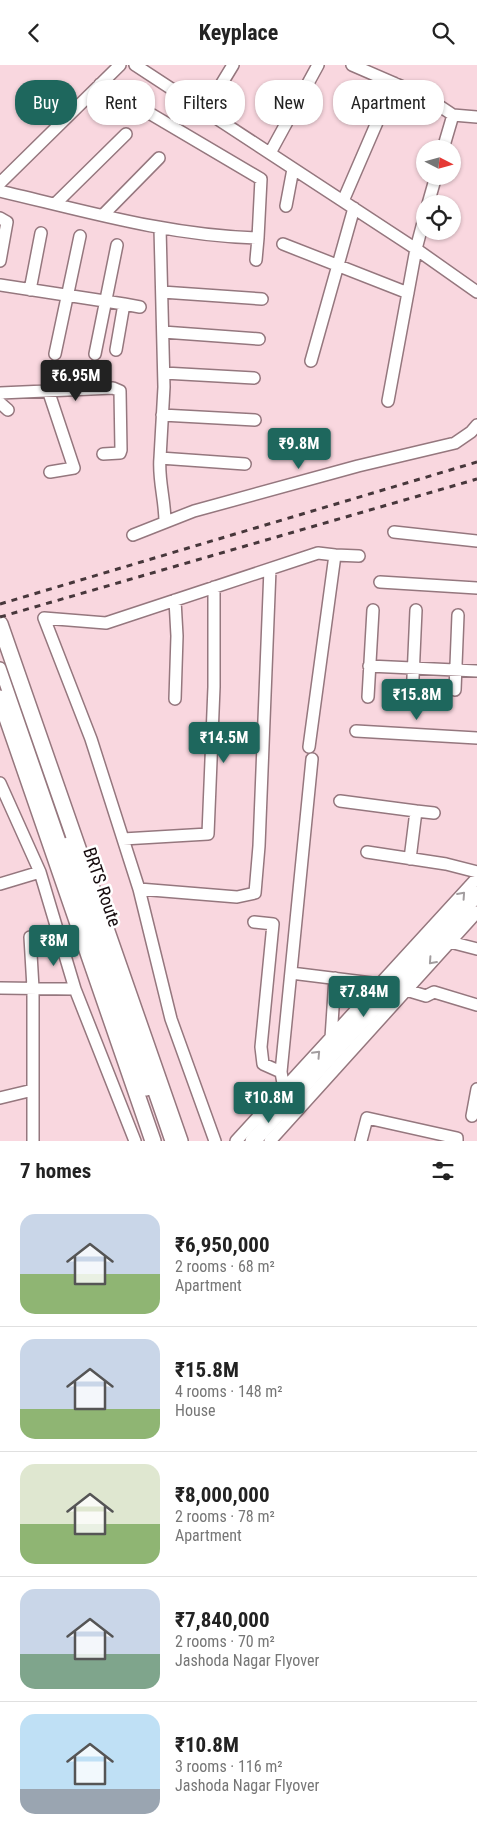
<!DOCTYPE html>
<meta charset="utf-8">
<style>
body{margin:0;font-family:"Roboto Condensed",sans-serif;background:#f2f2f2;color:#222;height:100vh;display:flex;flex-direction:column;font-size:19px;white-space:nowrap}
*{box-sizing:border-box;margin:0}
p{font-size:16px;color:#767676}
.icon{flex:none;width:28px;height:28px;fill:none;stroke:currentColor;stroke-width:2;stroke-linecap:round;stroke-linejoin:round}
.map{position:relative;height:1076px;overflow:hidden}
.drawer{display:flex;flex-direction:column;background:#fff;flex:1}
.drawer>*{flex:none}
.banner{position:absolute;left:15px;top:15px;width:448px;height:45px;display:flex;gap:10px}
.needle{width:32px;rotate:96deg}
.buttons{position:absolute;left:416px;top:75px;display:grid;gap:10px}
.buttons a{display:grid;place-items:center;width:45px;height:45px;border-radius:50%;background:#fff;box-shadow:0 1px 4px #0004;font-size:25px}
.price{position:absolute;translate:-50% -42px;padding:0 11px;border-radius:5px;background:#1e675d;color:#fff;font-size:16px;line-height:32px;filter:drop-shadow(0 1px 2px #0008)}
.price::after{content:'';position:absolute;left:50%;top:30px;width:15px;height:11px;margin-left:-8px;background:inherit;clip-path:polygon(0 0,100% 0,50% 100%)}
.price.active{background:#222;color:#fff}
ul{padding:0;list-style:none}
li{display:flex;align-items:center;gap:15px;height:125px;padding:0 20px}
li+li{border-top:1px solid #e0e0e0}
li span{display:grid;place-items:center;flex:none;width:140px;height:100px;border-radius:15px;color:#555}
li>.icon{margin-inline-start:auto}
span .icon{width:60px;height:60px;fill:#fffc;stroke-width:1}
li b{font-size:21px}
h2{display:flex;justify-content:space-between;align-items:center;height:60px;padding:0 20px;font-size:21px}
.tag{padding:0 18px;border-radius:20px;background:#fff;box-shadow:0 1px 4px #0004;font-size:18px;line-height:45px}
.tag.active{background:#1e675d;color:#fff}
header{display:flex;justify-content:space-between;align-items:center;height:65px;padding:0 20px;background:#fff;font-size:22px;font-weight:700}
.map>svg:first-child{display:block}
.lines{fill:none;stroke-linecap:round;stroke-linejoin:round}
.minor-casing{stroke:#95777e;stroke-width:14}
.major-casing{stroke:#95777e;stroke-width:18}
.minor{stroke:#fff;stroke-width:11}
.major{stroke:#fff;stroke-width:15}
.rail{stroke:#47373b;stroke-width:3;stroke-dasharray:6 6;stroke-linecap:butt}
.oneway{stroke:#a29d9f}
.labels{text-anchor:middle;stroke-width:5;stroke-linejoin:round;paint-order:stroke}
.street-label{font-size:18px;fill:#160b0e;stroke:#fff}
</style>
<header><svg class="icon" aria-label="back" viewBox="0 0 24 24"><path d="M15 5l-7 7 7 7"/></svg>Keyplace<svg class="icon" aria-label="search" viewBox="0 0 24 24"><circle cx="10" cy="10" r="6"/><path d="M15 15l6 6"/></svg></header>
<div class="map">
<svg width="477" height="1076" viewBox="0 0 477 1076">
<rect width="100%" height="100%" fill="#f9d7df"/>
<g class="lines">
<g class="minor-casing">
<path id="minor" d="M135 0 416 184 425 150
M352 0 426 32 453 50 443 84
M205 46 233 0
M453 50 477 52
M270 88 318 0
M0 118 120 0
M0 126C85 146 170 171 258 173L261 114 100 19
M343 136 394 18
M55 139 126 69
M428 139 436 111
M286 141 293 104
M103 150 159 93
M0 153 7 157 0 196
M160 163 164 322 160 393 245 399
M283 179 408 228
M256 195 258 173
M0 220 124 239 116 285
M30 225 41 168
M162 227 262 234
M124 239 140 242
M163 267 259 274
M55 289 80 171
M95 289 117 180
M311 296 354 143
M164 308 254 313
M48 325 74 403 50 407
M0 328 113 323 120 326 121 385 120 388 103 389
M388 336 416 184 477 227
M0 338 8 345
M162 350 255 355
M160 393C158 414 165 435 165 457
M394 467 477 476
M133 470 194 446 358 401 455 378 471 367 477 360
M380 517 477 523
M369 601 477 606
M0 603 146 1025
M455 625 458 550
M368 632 373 545
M175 634 177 571 175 535
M412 635 416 545
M356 666 477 673
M309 682 335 490 359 491
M0 718 40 807 75 924 135 1076
M340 736 416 746 410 794
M416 746 434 748
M123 774 208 769 214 622V522
M68 778 171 1076
M367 787 446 799 477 807
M0 819 40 807
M139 824 237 832 255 828 259 781 270 504
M254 857 273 859 261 982 263 999 281 1007
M30 872 33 923V1076
M450 877 477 884
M291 908 380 919
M0 923 75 924
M406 925 426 931 434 927 477 940
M331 973 335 913
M284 1024 281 1007 312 694
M0 1033 33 1025
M472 1051 477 1024
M215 1076 171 954 139 824 91 674 44 553 106 558 318 488 335 490
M236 1076 477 813
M270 1076 477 847
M361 1076 367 1053 457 1073V1076"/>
</g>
<g class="major-casing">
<path id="major" d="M0 559 180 1076
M0 633 153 1076
M253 1076 477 829"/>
</g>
<use href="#minor" class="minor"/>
<use href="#major" class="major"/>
<path class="rail" d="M0 539 477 397
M0 552 477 414"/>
</g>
<defs><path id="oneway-chevron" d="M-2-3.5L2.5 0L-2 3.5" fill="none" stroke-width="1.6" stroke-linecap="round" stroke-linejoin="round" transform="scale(1.25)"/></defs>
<g class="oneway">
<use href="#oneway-chevron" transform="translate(462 830) rotate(-48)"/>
<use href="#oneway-chevron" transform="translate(432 896) rotate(132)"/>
<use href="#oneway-chevron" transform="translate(317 989) rotate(-47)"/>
</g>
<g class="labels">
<g class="street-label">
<text transform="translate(102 822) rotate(71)" y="6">BRTS Route</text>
</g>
</g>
</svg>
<div class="buttons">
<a><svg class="needle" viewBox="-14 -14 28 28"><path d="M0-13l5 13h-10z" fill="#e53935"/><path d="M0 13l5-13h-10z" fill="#767676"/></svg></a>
<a><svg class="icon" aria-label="locate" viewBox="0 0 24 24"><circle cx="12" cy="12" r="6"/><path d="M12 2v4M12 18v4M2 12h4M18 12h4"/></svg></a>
</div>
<b class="price active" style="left:76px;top:337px">₹6.95M</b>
<b class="price" style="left:299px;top:405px">₹9.8M</b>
<b class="price" style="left:417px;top:656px">₹15.8M</b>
<b class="price" style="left:224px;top:699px">₹14.5M</b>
<b class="price" style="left:54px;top:902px">₹8M</b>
<b class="price" style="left:364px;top:953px">₹7.84M</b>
<b class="price" style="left:269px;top:1059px">₹10.8M</b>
<div class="banner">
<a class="tag active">Buy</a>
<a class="tag">Rent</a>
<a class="tag">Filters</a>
<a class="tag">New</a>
<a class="tag">Apartment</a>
</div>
</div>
<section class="drawer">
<h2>7 homes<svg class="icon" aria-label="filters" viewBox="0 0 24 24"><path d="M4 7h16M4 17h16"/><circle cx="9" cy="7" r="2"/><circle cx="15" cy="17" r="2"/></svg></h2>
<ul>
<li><span style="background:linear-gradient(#c9d6e8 60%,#8fb573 0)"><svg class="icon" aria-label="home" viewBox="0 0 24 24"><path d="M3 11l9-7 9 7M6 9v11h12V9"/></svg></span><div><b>₹6,950,000</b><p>2 rooms · 68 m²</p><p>Apartment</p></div></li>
<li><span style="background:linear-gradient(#c9d6e8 70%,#8fb573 0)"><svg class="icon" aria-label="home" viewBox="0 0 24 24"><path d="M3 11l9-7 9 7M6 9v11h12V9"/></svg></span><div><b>₹15.8M</b><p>4 rooms · 148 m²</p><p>House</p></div></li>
<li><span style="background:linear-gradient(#dfe7d0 60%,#8fb573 0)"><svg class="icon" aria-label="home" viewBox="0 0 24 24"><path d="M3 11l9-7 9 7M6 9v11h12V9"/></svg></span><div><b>₹8,000,000</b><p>2 rooms · 78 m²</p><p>Apartment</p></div></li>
<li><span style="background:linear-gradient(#c9d6e8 65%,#7fa58c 0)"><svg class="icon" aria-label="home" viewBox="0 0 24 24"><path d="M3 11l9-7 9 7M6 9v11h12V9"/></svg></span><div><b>₹7,840,000</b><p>2 rooms · 70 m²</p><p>Jashoda Nagar Flyover</p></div></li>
<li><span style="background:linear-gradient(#bfe0f5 75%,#9aa5b1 0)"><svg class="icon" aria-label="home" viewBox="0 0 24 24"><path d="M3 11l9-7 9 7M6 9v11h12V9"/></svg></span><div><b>₹10.8M</b><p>3 rooms · 116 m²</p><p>Jashoda Nagar Flyover</p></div></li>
</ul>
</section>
